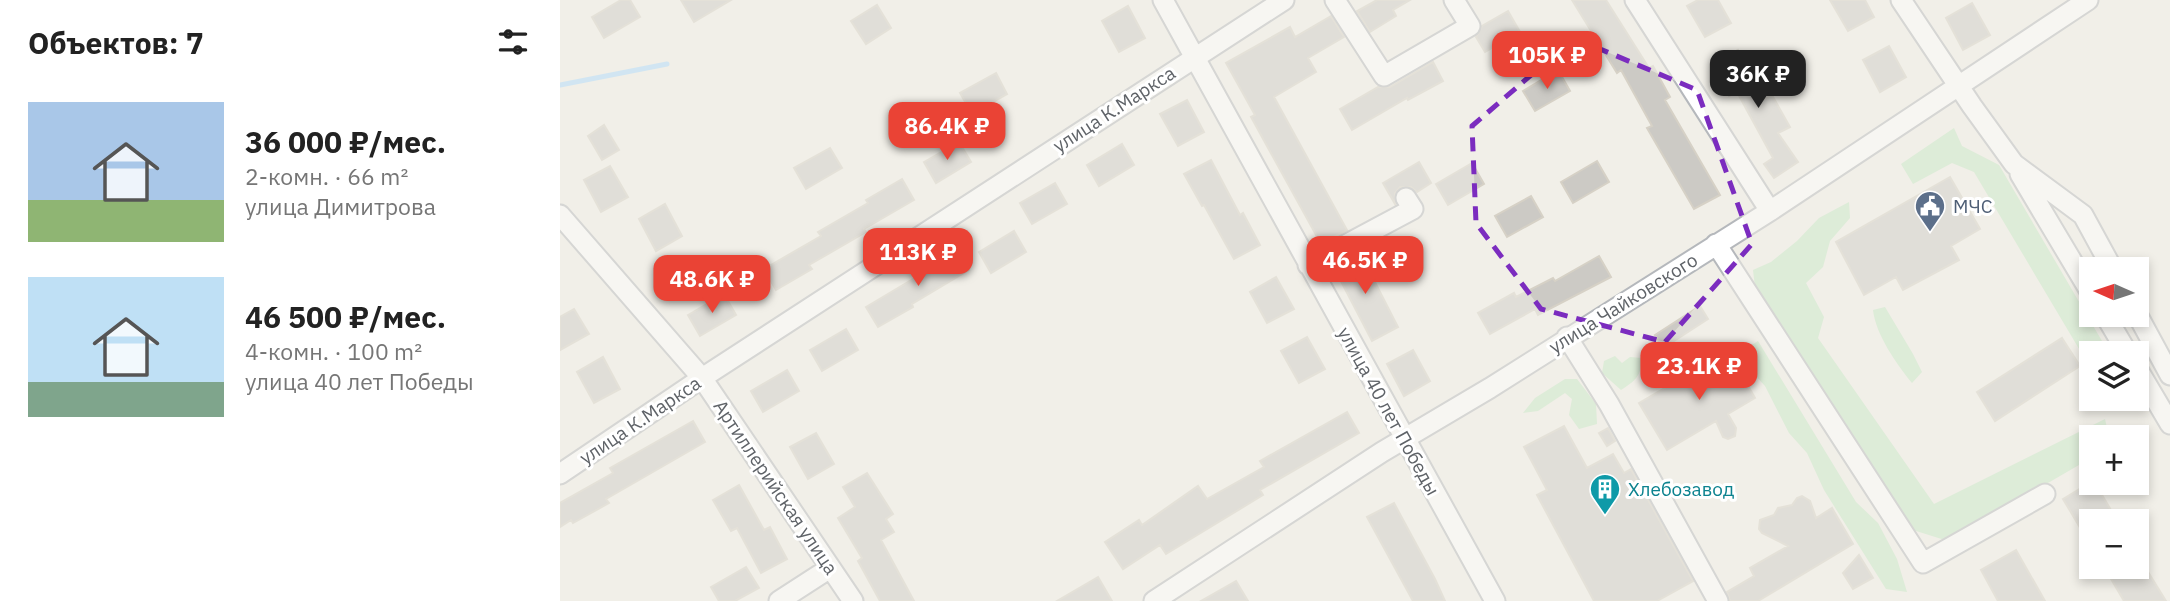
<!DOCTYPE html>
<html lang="ru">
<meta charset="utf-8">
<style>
body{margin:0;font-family:"IBM Plex Sans",sans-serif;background:#f2f2f2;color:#222;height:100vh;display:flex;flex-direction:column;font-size:26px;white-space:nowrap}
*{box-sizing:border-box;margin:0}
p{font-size:23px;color:#767676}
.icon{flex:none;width:38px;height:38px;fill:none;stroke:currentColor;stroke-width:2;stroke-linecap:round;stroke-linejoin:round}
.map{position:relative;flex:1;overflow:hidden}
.panel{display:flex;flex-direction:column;background:#fff;width:560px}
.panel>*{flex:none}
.needle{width:46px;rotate:273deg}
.tools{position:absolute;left:1519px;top:257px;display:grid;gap:14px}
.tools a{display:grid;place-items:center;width:70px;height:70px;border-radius:0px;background:#fff;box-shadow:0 4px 10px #0003;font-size:35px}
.price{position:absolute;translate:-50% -60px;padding:0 16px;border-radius:14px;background:#ea4335;color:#fff;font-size:23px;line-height:46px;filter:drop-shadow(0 2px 4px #0008)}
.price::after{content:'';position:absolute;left:50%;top:42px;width:21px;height:16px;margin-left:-10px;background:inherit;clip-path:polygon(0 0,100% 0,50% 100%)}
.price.on{background:#222;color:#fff}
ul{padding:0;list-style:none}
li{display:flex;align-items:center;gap:21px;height:175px;padding:0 28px}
li span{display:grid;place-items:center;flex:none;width:196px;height:140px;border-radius:0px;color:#555}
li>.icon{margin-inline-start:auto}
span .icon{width:84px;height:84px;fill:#fffc;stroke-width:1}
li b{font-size:30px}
h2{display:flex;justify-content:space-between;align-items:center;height:84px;padding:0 28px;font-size:30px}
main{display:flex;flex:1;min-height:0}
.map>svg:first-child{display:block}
.green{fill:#c5e8c5}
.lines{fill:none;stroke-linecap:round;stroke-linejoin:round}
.stream{stroke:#aadaff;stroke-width:5}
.building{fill:#cccac5;stroke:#d6d1c6;stroke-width:2}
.minor-casing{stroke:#b5b8bc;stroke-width:23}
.minor{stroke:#fff;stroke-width:19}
.marked{fill:none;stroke:#7b2cbf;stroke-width:5;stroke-dasharray:14 9;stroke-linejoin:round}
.labels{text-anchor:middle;stroke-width:6;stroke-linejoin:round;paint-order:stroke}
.street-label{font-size:19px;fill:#5f6368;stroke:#fff}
.service-label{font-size:19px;fill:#4e5e75;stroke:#fff;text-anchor:start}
.culture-label{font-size:19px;fill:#0d838f;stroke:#fff;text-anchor:start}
</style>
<main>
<section class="panel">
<h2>Объектов: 7<svg class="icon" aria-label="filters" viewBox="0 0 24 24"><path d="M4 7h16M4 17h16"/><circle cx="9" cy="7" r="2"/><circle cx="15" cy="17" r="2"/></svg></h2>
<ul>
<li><span style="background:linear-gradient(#a9c7e8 70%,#8fb573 0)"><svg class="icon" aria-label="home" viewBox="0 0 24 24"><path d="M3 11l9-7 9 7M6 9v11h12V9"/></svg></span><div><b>36 000 ₽/мес.</b><p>2-комн. · 66 m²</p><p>улица Димитрова</p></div></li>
<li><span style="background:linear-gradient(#bfe0f5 75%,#7fa58c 0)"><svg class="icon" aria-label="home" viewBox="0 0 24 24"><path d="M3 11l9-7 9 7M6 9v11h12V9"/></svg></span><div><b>46 500 ₽/мес.</b><p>4-комн. · 100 m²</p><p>улица 40 лет Победы</p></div></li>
</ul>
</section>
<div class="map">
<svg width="1610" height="601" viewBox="0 0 1610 601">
<rect width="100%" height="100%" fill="#f1efe8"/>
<path class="green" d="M1394 128 1402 146 1439 165 1549 353 1531 354V369L1414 172 1392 163 1353 184 1341 164Z
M1289 202 1290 218 1270 241 1263 267 1246 283 1264 317 1258 338 1374 504 1545 419 1549 437 1531 438V458L1388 541 1353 530 1195 287 1193 270 1211 262 1237 241 1259 218Z
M1325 307 1353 354 1362 372 1352 383C1336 363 1316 335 1313 310Z
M1198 341 1296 502 1318 523 1337 559 1347 592 1326 589 1264 490 1247 453 1229 433 1205 386 1193 373 1184 350Z
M1055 356 1062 363 1070 357 1081 358C1082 376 1075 381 1061 390L1042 373 1044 361Z
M1005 379H1017L1036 404 1037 424 1019 429 1009 415 1012 399 1005 393 978 411 963 413 975 398Z"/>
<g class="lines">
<path class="stream" d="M0 85 107 64"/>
</g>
<path class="building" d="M61 0H70L80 17 44 38 32 17Z
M121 0H171L134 22Z
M817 0H850L833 10 836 16 810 32 797 11Z
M1012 0H1046L1089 68 1093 66 1110 97 1105 100 1160 195 1134 209 1087 128 1092 126 1061 70 1057 73Z
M1138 0H1158L1171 23 1145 37 1127 6Z
M1270 0H1305L1314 17 1288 31Z
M1412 3 1430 35 1403 50 1386 18Z
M317 5 331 28 306 44 291 21Z
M568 6 585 38 559 52 542 21Z
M948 11 960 32 925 52 916 37 922 26Z
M771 16 784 37 748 58 756 72 714 97 787 230 761 244 691 117 695 115 666 63 730 27 735 37Z
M1329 46 1346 77 1320 92 1303 60Z
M1178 50 1205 99 1212 95 1230 127 1218 133 1238 162 1214 178 1204 164 1213 158 1177 92 1169 96 1152 65Z
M873 62 883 81 848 100 847 98 792 130 780 109 818 87H830Z
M998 70 1010 91 975 111 963 91Z
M436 73 447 94 412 114 400 93Z
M627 100 644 132 618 146 600 114Z
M44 125 59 150 42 160 28 136Z
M399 142 411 162 376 183 364 162Z
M562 144 574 165 539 186 527 165Z
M270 148 282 168 246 189 234 168Z
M651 160 680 215 683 213 700 245 674 259 644 205 642 206 624 174Z
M1037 161 1049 182 1013 203 1001 182Z
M859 162 871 183 857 192 851 187H840L835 193V204L823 183Z
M912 163 924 184 888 205 876 184Z
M50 166 68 197 41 212 24 180Z
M1390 177 1420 229 1391 246 1399 260 1343 290 1336 277 1304 295 1276 242Z
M342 179 354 200 304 229 306 232 249 265 252 269 216 290 204 269 261 236 258 232 308 203 306 200Z
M495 183 507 204 472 224 460 203Z
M971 196 983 217 947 237 935 216Z
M105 204 122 236 96 251 79 219Z
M454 231 466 252 431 273 419 252Z
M397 249 409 270 352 304 353 307 318 327 306 307 363 273 361 270Z
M799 251 838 327 812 341 773 266Z
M1039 256 1051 277 978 315 975 309 930 334 918 313 954 293 956 297 993 278 995 281Z
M716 277 734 309 707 323 690 292Z
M164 294 176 315 140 336 128 315Z
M1140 306 1148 319 1103 348 1095 335Z
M14 309 29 334 0 350V317Z
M286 329 298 350 262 371 250 350Z
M747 337 765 369 739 383 721 351Z
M1502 338 1520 366 1435 421 1417 392Z
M853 350 870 381 844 396 827 364Z
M1168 351 1195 398 1168 414 1176 428 1175 436 1168 439 1163 437 1156 421 1107 450 1079 403Z
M43 357 60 389 34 403 17 372Z
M227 370 239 391 203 412 191 391Z
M787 412 799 433 700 490 703 495 606 554 600 545 563 569 545 542 579 520 582 525 638 486 647 499 704 467 700 461Z
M133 421 145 442 46 499 49 503 13 523 11 520 0 527V503L53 473 50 468Z
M1004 426 1027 468 1053 454 1064 473 1071 469 1133 581 1097 601H1034L977 495 987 490 964 447Z
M1048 428 1055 441 1047 446 1039 433Z
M256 433 274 464 248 479 230 447Z
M307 473 333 514 326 519 334 532 321 540 354 601H320L298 561 302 558 278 518 295 507 283 487Z
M1531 482 1535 483 1558 522H1531V546L1503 499Z
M179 485 204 530 210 527 227 559 201 573 177 528 171 531 153 500Z
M1242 496 1250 501 1256 518 1272 508 1293 544 1198 601H1170L1167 592 1194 576 1190 568 1228 546 1202 533 1199 529 1200 520 1214 515 1218 508 1232 505 1237 498Z
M834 503 875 579 885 601H853L807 517Z
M1456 550 1485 601H1438L1421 570Z
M1299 555 1313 578 1293 589 1283 573Z
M186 567 199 588 175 601H159L151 587Z
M1544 567H1585L1606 601H1564Z
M538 577 552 601H497Z
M676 581 688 601H641Z"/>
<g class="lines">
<g class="minor-casing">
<path id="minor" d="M603 0 935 601
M775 0 824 76 910 26 894 0
M1075 0 1210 211
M1341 0 1412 106 1454 164 1523 215 1553 270
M1460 174 1531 293
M0 215 142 378 293 601
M1156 244 1363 563 1485 494
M748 265 853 209 846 198
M1577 314 1610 375
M1545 315 1568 354
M1007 337 1049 404 1158 601
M1577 368 1610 424
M0 474 142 378 724 0
M219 601 270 568
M594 601 822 452 930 388 1210 211 1528 0"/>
</g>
<use href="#minor" class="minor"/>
</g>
<path d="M0 0H1610V601H0ZM1014 38 1137 90 1192 244 1105 342 981 309 916 223 912 126Z" fill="#f1efe8" fill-opacity=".55" fill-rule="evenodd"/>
<path class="marked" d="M1014 38 1137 90 1192 244 1105 342 981 309 916 223 912 126Z"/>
<defs>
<g id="civic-pin" transform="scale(1.575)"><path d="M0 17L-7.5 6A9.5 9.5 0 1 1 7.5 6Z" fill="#5c6f8a" stroke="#fff"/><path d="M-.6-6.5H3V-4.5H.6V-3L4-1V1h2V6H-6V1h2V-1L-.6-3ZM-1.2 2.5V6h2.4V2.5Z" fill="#fff"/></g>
<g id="building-pin" transform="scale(1.575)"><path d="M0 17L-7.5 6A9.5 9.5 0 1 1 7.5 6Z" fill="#0f9aa8" stroke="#fff"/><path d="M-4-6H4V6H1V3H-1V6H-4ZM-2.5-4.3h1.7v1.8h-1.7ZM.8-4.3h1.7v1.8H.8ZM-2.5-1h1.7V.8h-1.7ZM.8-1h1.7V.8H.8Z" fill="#fff"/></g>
</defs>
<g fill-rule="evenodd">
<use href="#civic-pin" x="1370" y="206"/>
<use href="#building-pin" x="1045" y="489"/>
</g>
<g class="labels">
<g class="street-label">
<text transform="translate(554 109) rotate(-33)" y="7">улица К.Маркса</text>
<text transform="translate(1063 303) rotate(-32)" y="7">улица Чайковского</text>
<text transform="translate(829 411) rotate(61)" y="7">улица 40 лет Победы</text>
<text transform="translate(80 420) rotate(-34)" y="7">улица К.Маркса</text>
<text transform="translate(216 487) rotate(56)" y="7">Артиллерийская улица</text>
</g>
<g class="service-label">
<text x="1393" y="213">МЧС</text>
</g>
<g class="culture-label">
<text x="1068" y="496">Хлебозавод</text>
</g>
</g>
</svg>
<div class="tools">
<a><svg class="needle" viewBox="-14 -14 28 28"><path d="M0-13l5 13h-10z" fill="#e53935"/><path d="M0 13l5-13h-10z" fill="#767676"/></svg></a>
<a><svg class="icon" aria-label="layers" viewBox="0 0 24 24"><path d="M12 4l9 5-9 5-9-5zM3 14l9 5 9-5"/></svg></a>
<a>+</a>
<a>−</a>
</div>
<b class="price" style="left:987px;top:91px">105K ₽</b>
<b class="price on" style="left:1198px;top:110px">36K ₽</b>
<b class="price" style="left:387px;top:162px">86.4K ₽</b>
<b class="price" style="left:358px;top:288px">113K ₽</b>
<b class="price" style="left:805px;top:296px">46.5K ₽</b>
<b class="price" style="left:152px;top:315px">48.6K ₽</b>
<b class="price" style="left:1139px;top:402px">23.1K ₽</b>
</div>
</main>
